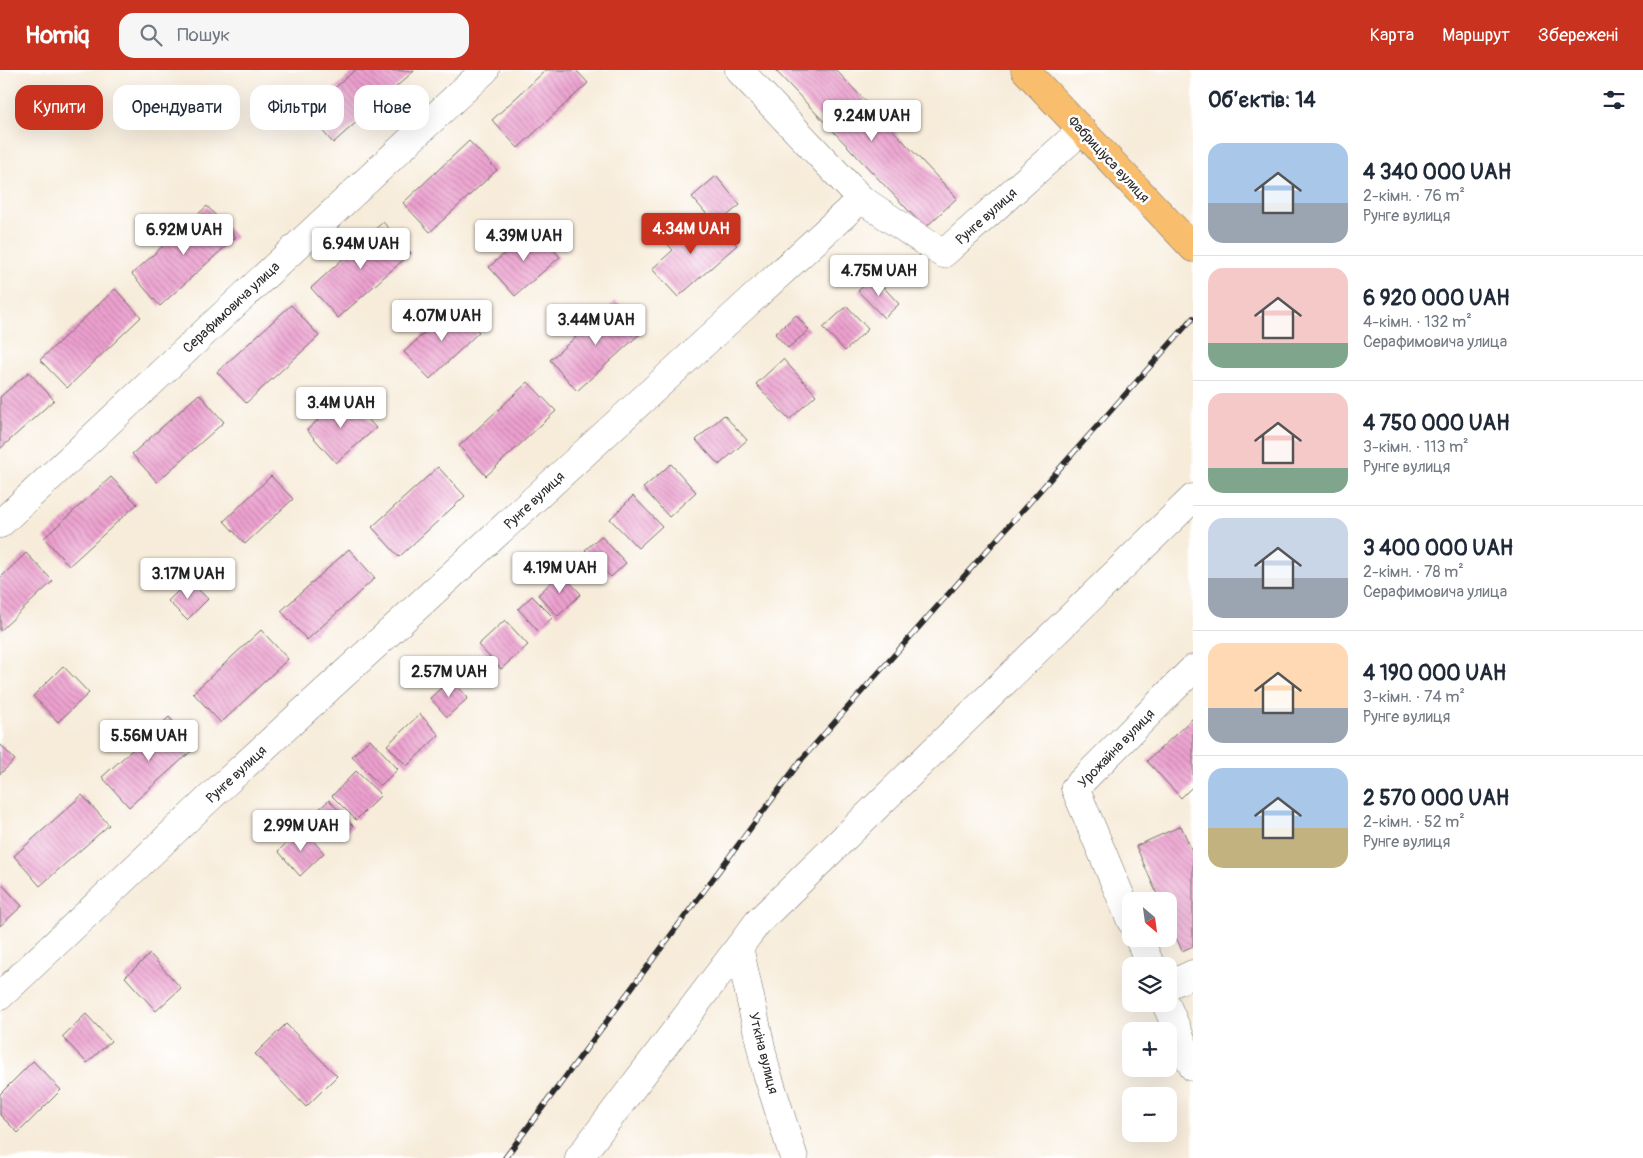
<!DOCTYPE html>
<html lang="uk">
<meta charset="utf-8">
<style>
body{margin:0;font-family:Pangolin,sans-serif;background:#f6f6f7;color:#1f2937;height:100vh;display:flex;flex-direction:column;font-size:19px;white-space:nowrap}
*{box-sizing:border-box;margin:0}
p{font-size:16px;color:#747a83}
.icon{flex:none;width:28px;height:28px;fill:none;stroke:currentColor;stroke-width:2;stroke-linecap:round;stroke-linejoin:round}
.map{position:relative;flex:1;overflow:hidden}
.details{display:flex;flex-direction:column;background:#fff;width:450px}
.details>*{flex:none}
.hud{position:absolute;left:15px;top:15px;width:475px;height:45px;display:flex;gap:10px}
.needle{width:32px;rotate:151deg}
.tools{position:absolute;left:1122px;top:822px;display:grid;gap:10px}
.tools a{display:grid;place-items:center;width:55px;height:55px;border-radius:10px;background:#fff;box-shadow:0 5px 20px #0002;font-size:25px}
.price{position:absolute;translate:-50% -42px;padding:0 11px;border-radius:5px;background:#fff;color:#222;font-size:16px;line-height:32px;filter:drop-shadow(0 1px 2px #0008)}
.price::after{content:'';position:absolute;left:50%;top:30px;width:15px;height:11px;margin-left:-8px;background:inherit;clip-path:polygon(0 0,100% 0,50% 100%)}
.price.active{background:#c8321e;color:#fff}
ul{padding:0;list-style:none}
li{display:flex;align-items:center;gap:15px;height:125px;padding:0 15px}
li+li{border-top:1px solid #e0e1e3}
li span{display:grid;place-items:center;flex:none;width:140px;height:100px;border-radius:15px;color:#555}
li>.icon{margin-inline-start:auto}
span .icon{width:60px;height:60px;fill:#fffc;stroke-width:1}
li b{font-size:21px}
h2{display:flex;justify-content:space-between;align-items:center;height:60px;padding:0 15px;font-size:21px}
.chip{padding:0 18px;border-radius:15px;background:#fff;box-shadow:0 5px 20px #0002;font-size:18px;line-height:45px}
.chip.active{background:#c8321e;color:#fff}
header{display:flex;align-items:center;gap:30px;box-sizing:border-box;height:70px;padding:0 25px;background:#c8321e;color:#fff}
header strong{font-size:24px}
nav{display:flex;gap:28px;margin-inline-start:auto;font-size:18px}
.search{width:350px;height:45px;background:#f6f6f7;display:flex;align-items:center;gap:12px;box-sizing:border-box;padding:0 18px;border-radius:15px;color:#747a83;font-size:19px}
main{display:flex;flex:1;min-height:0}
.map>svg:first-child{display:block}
.building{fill:url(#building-back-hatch)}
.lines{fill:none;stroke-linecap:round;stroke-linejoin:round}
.minor-casing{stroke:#726f68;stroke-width:29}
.major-casing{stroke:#726f68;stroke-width:29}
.minor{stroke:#fff;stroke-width:28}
.major{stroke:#f9be6d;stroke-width:28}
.rail-casing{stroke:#2b2b2b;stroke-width:5.5}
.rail{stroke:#fff;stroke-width:4;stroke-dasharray:11;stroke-linecap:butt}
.labels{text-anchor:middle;stroke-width:5;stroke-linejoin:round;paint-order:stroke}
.street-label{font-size:14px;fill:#2b2b2b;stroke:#fff}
</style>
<header>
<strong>Homiq</strong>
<div class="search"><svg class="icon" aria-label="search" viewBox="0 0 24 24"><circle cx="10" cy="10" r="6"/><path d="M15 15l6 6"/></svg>Пошук</div>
<nav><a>Карта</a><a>Маршрут</a><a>Збережені</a></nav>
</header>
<main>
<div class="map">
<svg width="1193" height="1088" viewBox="0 0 1193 1088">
<defs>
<pattern id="building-back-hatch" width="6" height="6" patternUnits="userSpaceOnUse" patternTransform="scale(1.25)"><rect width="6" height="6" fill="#eda0cf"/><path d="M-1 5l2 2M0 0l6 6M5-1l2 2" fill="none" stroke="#c083a8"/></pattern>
</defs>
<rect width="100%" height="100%" fill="#fff"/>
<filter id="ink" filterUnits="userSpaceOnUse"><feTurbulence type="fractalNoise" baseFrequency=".02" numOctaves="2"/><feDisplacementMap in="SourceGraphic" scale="10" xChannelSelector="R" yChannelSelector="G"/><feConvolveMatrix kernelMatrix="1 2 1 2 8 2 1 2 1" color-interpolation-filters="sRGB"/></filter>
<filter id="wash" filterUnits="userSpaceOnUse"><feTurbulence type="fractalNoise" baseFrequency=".0096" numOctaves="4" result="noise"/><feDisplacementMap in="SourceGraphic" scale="20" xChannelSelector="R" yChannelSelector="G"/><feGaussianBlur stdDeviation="1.12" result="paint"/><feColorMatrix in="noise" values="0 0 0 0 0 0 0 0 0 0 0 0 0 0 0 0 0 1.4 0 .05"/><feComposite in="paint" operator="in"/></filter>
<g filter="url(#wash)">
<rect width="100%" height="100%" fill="#f7ecda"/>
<g id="blocks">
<path class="building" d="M355 0 414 1 333 73 307 43Z
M546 0H576L588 13 518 78 492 50Z
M775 0H836L957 128 925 158Z
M469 71 497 100 430 162 403 133Z
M716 106 740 135 716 155 692 127Z
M207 136 236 167 160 236 132 204Z
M679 151 691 164 706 151 718 165 723 160 737 175 678 227 652 199 673 180 661 167Z
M383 152 411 183 338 248 311 218Z
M534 158 560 187 515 226 489 197Z
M874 207 899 234 884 248 858 221Z
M115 219 141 247 67 318 40 290Z
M616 231 643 261 577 321 550 290Z
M291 235 319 266 246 333 217 302Z
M454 235 479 262 430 309 404 282Z
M847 236 868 259 845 281 823 258Z
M796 245 809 260 788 278 775 264Z
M783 289 816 325 789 350 756 314Z
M29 302 54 330 0 379V327Z
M528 312 556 341 486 406 459 376Z
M199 324 224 352 157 412 132 384Z
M346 325 376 358 336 393 307 360Z
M724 345 747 370 719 395 696 370Z
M671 394 696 422 669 447 643 418Z
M438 397 465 426 399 487 372 457Z
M271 406 293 429 245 474 224 451Z
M111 407 137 434 69 496 44 468Z
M633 426 662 456 638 478 610 449Z
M601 466 626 493 611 507 585 480Z
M349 479 375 508 307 570 281 541Z
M26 483 53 511 0 561V508Z
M561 503 581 524 558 546 538 525Z
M189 510 208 529 187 550 168 531Z
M532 526 553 547 538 561 518 539Z
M505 550 528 575 501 599 478 575Z
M261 560 288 589 221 653 193 623Z
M63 596 89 623 58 652 33 626Z
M451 609 468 628 447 647 430 628Z
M420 644 439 665 407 696 387 675Z
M169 647 196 677 129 737 102 707Z
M1193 648V716L1181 728 1147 691Z
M370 669 398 699 380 716 352 686Z
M0 674 15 690 0 704Z
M356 701 381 725 356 750 332 726Z
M82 725 109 755 40 816 14 786Z
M329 730 353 756 340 769 315 743Z
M1181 756 1193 783V876L1182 881 1169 851V831H1160L1136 776Z
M302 759 324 783 300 806 278 781Z
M0 812 22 836 0 856Z
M150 884 181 918 156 941 125 907Z
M86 944 111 971 87 993 62 967Z
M286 954 337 1006 306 1037 255 984Z
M33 991 61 1020 18 1063 0 1045V1024Z"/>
</g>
</g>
<g filter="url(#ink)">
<use href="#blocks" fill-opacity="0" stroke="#726f68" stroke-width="1"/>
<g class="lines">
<g class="minor-casing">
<path id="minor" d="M739 0 861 129
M0 454 485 0
M1131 851 1075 718 1193 599
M1139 869 1151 896
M739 877 766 1000 794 1088
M1169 915 1193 904
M0 926 220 718 861 129 943 184 1082 60
M1166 934 1193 997
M579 1088 758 852 1193 428"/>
</g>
<g class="major-casing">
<path id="major" d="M1025 0 1193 178"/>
</g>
<use href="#minor" class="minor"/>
<use href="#major" class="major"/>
<g class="rail-casing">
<path id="rail" d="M505 1088 802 689 1193 248"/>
</g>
<use href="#rail" class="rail"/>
</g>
</g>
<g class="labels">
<g class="street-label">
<text transform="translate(1109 89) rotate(47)" y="5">Фабриціуса вулиця</text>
<text transform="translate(986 146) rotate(-42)" y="5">Рунге вулиця</text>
<text transform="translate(231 237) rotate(-43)" y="5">Серафимовича улица</text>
<text transform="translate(534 430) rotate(-43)" y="5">Рунге вулиця</text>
<text transform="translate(1116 678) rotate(-46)" y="5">Урожайна вулиця</text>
<text transform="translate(236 704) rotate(-43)" y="5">Рунге вулиця</text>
<text transform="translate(764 983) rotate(76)" y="5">Уткiна вулиця</text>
</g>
</g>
</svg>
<div class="tools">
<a><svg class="needle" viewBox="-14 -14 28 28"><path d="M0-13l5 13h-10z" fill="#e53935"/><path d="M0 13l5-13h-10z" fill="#747a83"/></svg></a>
<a><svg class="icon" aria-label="layers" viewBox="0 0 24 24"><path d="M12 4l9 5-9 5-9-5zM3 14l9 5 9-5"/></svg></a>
<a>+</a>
<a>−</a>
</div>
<b class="price" style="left:872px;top:72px">9.24M UAH</b>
<b class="price active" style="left:691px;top:185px">4.34M UAH</b>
<b class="price" style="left:184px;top:186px">6.92M UAH</b>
<b class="price" style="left:524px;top:192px">4.39M UAH</b>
<b class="price" style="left:361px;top:200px">6.94M UAH</b>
<b class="price" style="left:879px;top:227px">4.75M UAH</b>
<b class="price" style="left:442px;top:272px">4.07M UAH</b>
<b class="price" style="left:596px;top:276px">3.44M UAH</b>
<b class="price" style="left:341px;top:359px">3.4M UAH</b>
<b class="price" style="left:560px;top:524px">4.19M UAH</b>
<b class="price" style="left:188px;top:530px">3.17M UAH</b>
<b class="price" style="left:449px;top:628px">2.57M UAH</b>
<b class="price" style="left:149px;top:692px">5.56M UAH</b>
<b class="price" style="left:301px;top:782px">2.99M UAH</b>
<div class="hud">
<a class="chip active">Купити</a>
<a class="chip">Орендувати</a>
<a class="chip">Фільтри</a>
<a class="chip">Нове</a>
</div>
</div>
<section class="details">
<h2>Об’єктів: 14<svg class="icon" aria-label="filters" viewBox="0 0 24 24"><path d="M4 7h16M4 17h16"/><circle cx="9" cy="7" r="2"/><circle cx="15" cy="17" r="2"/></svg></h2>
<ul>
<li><span style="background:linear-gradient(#a9c7e8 60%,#9aa5b1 0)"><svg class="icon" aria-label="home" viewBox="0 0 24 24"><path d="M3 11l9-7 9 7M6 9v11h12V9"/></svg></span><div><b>4 340 000 UAH</b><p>2-кімн. · 76 m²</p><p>Рунге вулиця</p></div></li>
<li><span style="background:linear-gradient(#f6c9c9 75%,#7fa58c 0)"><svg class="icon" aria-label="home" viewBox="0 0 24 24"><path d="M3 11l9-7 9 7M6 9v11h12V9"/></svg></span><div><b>6 920 000 UAH</b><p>4-кімн. · 132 m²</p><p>Серафимовича улица</p></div></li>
<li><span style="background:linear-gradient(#f6c9c9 75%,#7fa58c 0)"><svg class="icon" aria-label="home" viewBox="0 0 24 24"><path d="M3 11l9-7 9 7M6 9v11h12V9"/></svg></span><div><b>4 750 000 UAH</b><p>3-кімн. · 113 m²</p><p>Рунге вулиця</p></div></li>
<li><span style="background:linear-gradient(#c9d6e8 60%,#9aa5b1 0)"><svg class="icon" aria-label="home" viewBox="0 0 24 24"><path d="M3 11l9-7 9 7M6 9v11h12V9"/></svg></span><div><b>3 400 000 UAH</b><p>2-кімн. · 78 m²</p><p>Серафимовича улица</p></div></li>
<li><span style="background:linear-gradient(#ffd9b3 65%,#9aa5b1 0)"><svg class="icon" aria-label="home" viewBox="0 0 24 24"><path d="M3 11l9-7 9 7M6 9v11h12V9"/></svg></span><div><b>4 190 000 UAH</b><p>3-кімн. · 74 m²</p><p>Рунге вулиця</p></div></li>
<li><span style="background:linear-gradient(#a9c7e8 60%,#c2b280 0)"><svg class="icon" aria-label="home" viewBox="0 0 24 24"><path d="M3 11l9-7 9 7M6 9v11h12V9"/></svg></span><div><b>2 570 000 UAH</b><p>2-кімн. · 52 m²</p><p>Рунге вулиця</p></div></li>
</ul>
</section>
</main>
